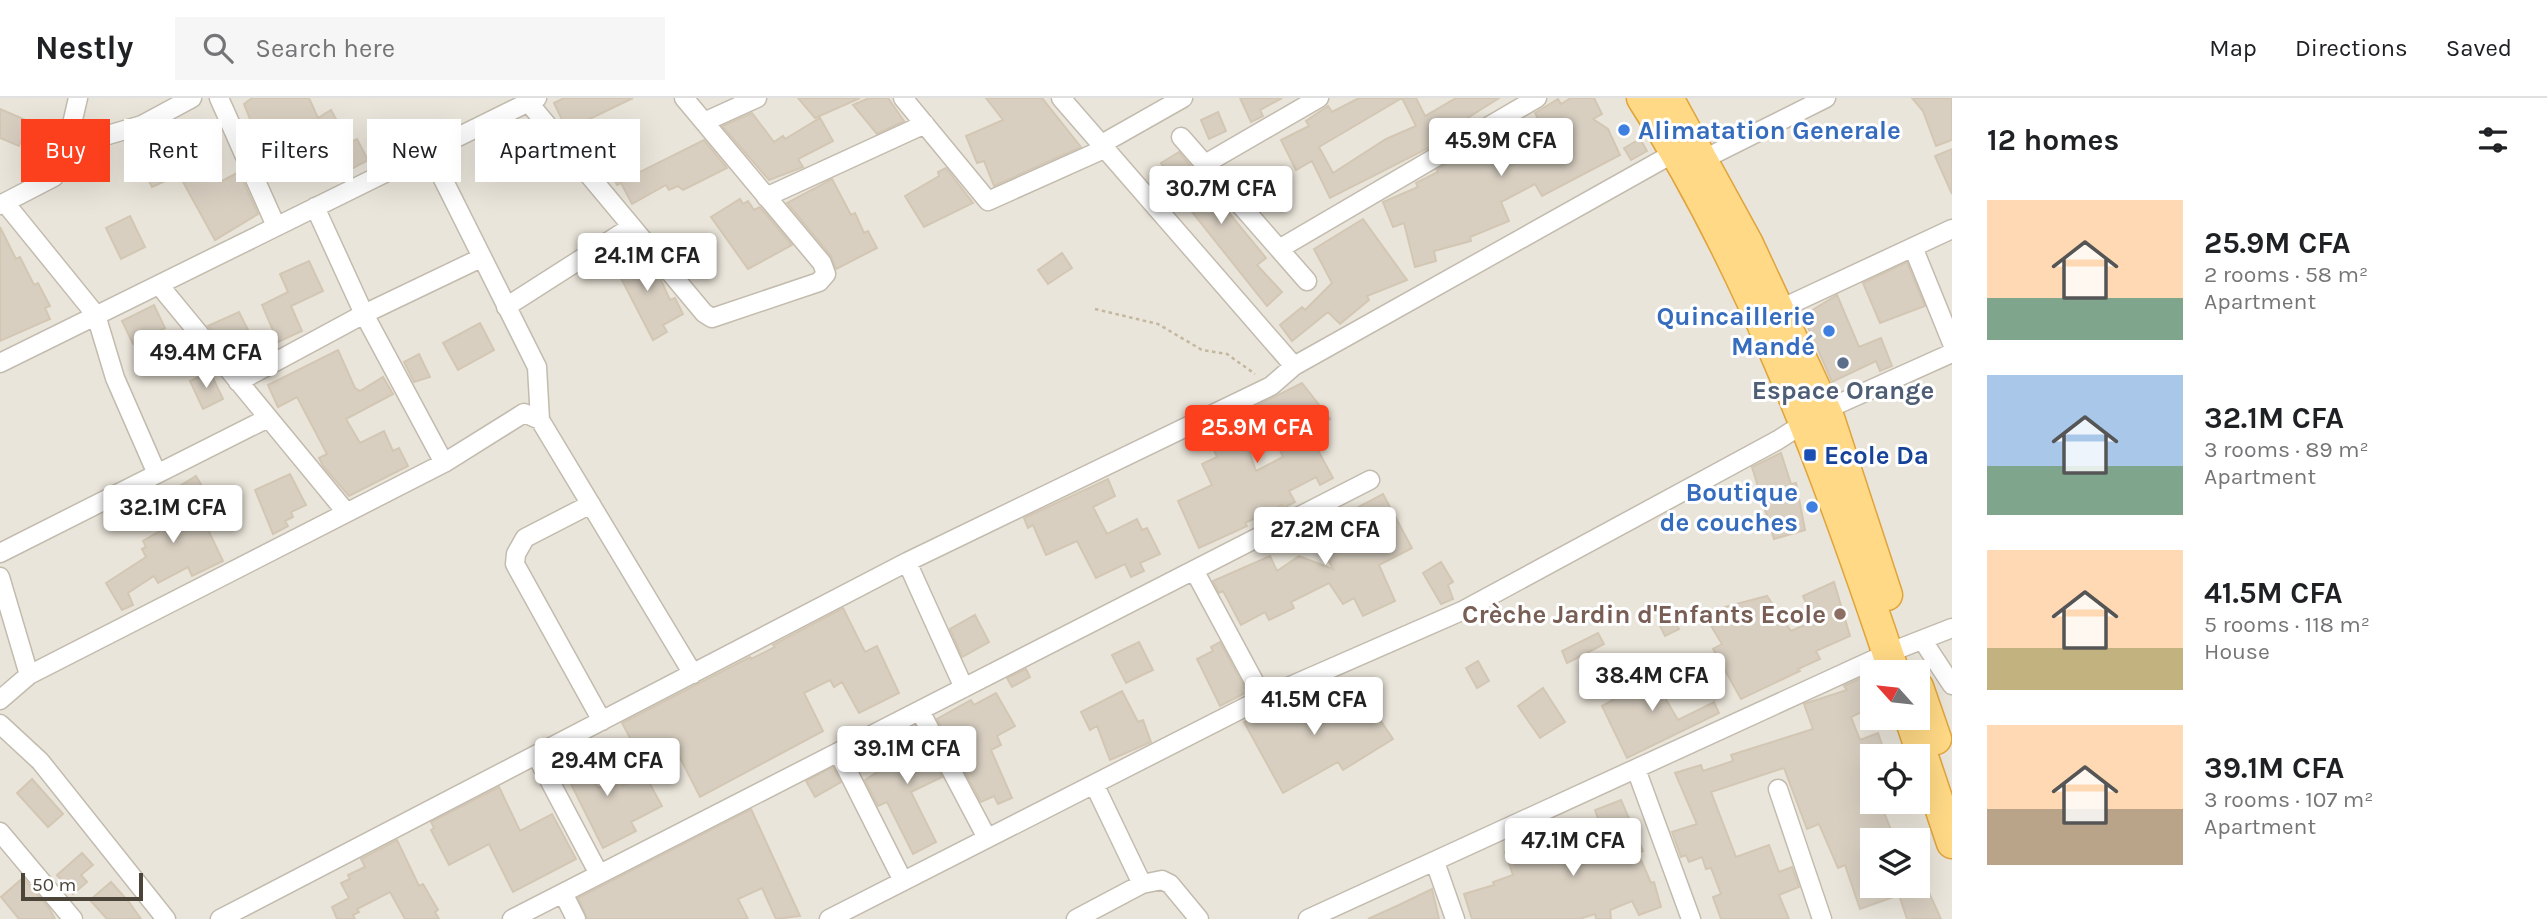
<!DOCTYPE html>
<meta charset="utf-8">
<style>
body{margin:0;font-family:Karla,sans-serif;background:#f6f6f6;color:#202124;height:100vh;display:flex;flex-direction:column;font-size:26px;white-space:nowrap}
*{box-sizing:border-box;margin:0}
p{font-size:23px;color:#757577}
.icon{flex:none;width:38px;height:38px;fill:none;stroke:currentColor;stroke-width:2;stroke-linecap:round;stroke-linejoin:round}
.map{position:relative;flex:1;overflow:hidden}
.details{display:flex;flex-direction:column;background:#fff;width:595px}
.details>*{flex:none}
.top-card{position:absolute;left:21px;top:21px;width:665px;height:63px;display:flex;gap:14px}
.needle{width:46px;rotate:297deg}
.fabs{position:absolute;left:1860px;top:562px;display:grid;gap:14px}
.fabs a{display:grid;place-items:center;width:70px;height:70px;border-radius:0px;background:#fff;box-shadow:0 7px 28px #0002;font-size:35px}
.scale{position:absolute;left:21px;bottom:18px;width:122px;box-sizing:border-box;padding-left:7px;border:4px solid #4b4439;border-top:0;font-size:19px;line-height:24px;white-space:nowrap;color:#4b4439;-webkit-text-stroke:5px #fff;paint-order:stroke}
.price{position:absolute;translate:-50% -60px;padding:0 16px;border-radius:7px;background:#fff;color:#222;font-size:23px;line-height:46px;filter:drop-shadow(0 2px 4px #0008)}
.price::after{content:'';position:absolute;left:50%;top:42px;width:21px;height:16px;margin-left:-10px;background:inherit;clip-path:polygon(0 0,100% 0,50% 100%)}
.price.active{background:#fc3f1d;color:#fff}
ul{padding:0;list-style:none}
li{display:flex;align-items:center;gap:21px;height:175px;padding:0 35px}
li span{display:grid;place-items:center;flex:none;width:196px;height:140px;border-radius:0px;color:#555}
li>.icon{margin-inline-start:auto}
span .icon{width:84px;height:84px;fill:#fffc;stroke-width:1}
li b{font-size:30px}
h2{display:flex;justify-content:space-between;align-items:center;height:84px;padding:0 35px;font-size:30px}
.tag{padding:0 24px;border-radius:0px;background:#fff;box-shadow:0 7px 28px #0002;font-size:24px;line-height:63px}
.tag.active{background:#fc3f1d;color:#fff}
header{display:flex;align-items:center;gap:42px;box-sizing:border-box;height:98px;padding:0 35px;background:#fff;border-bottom:2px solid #e0e0e0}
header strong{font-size:33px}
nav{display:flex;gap:38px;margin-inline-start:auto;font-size:24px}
.search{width:490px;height:63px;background:#f6f6f6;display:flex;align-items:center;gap:18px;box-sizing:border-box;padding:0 24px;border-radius:0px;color:#757577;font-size:26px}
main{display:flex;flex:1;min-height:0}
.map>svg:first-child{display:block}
.residential{fill:#eae5da;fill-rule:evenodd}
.building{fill:#d8cfc1;stroke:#d3c7b4;stroke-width:2;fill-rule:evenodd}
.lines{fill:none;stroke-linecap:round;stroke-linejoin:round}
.minor-casing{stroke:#c2bbae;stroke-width:21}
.trunk-casing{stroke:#e0a43c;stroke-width:33}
.path{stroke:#c4b79f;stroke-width:2.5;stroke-dasharray:3.5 3.5;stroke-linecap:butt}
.minor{stroke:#fff;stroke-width:18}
.trunk{stroke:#ffd985;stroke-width:30}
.shop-dot{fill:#3f7fe0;stroke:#fff;stroke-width:2.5}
.service-dot{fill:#5c6f8a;stroke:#fff;stroke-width:2.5}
.transit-dot{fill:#1a4fb4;stroke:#fff;stroke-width:2.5}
.education-dot{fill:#8d6e63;stroke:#fff;stroke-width:2.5}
.labels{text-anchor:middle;stroke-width:6;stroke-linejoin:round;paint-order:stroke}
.shop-label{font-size:26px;font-weight:bold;fill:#366cbe;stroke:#fff;text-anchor:end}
.service-label{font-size:26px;font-weight:bold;fill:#4e5e75;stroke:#fff}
.transit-label{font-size:26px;font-weight:bold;fill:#164399;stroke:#fff;text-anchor:start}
.education-label{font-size:26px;font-weight:bold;fill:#785e54;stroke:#fff;text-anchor:end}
</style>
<header>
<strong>Nestly</strong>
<div class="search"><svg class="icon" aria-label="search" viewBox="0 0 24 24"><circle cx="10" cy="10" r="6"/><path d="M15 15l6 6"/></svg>Search here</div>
<nav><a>Map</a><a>Directions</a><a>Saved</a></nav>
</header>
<main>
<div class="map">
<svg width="1952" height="821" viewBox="0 0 1952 821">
<rect width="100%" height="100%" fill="#f6f3ec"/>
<path class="residential" d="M0 0H1952V821H0ZM1872 574H1918V620H1872ZM1872 658H1918V704H1872ZM1872 742H1918V788H1872Z"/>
<path class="building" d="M252 0H309L318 20 331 12 349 45 357 41 368 62 340 77 324 48 280 68 268 40 257 48 249 38 255 33 244 6Z
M564 0H633L567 32 554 5Z
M798 0H860L815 20Z
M869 0H888L904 23 877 36 853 7Z
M986 0H1042L1081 49 994 88 984 63 977 65 966 38 1003 22Z
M1240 0H1282L1260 12 1263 18 1251 24Z
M1359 0H1416L1425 18 1456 0H1499L1436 40 1438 45 1330 100 1312 63 1296 72 1281 42 1309 28 1306 23 1328 8 1332 14ZM1402 0 1416 28 1386 41 1333 75 1319 49Z
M1571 0H1594L1602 16 1593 21 1608 31 1620 57 1542 98 1535 86 1501 104 1509 123 1470 139 1471 143 1434 153 1436 163 1415 169 1404 125 1393 129 1383 104 1418 89 1416 85 1438 74 1437 72 1448 65 1470 56 1472 61 1541 26 1535 15 1558 1 1561 6Z
M1912 0H1952V42L1936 48 1923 13Z
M0 11 28 23 19 48 0 40Z
M1218 14 1226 33 1209 41 1201 22Z
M752 15 774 44 783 38 785 41 820 20 833 43 798 61 803 69 769 82 722 28Z
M1640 41 1647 53 1631 62 1624 50Z
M704 42 727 70 683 92 678 88 669 92 666 87 632 106 621 85 617 87 610 73 625 65 632 78Z
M1952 51V96L1935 58Z
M1179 54 1266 160 1257 167 1282 194 1267 208 1169 85 1172 83 1161 65Z
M160 55 172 80 152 89 138 62Z
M210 70 220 84 239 74 258 116 215 142 183 84Z
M946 70 973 105 924 129 905 98 939 78 938 74Z
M832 81 851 117 855 115 864 135 868 133 877 150 836 171 831 158 787 105Z
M740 101 743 106 748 103 754 112 760 109 792 147 748 171 711 119Z
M130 118 145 149 121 161 106 130Z
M1363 121 1407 182 1367 198 1369 202 1340 226 1328 214 1292 243 1280 227 1302 209 1305 212 1332 185 1314 151Z
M0 129 16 161 20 159 34 187 38 185 50 208 45 210 50 221 0 243Z
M635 150 660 180 670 202 675 200 683 216 663 227 667 234 653 242 612 163Z
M1062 155 1072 170 1048 186 1038 172Z
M309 163 323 193 291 208 302 233 278 244 262 207 288 194 280 176Z
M1907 164 1925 208 1880 225 1863 185Z
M1837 197 1859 249 1881 240 1892 268 1880 273 1876 263 1832 284 1803 218Z
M154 207 165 230 133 246 122 223Z
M239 214 261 258 241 269 208 228Z
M480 225 494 252 458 272 443 245Z
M338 252 355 290 360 293 383 279 393 296 346 321 360 345 384 333 393 353 399 350 408 368 349 398 323 368 319 360 327 356 297 299 278 309 268 287Z
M419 256 430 279 414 284 404 264Z
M210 274 223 301 203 311 190 283Z
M1302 285 1330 321 1307 332 1333 380 1320 387 1316 379 1289 393 1295 404 1283 410 1282 407 1245 425 1247 428 1199 450 1178 403 1212 387 1202 366 1217 359 1208 339 1228 328 1226 323ZM1272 335 1283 359 1256 373 1247 347Z
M1781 355 1791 386 1796 385 1805 432 1774 441 1752 369Z
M290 376 306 407 291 414 293 419 285 423 288 428 273 436 255 392Z
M196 378 213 407 200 415 223 463 192 478 188 469 158 485 154 478 128 495 133 507 122 512 106 485 146 459 142 451 146 449 143 443 170 427 165 419 177 412 167 396Z
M1108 381 1115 398 1093 409 1107 436 1137 421 1142 432 1147 430 1160 456 1140 465 1144 473 1131 479 1125 466 1096 480 1077 443 1046 457 1033 427 1028 430 1024 420Z
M1383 396 1412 450 1379 467 1395 503 1363 518 1354 500 1343 506 1329 485 1291 504 1294 510 1269 522 1265 514 1241 527 1223 493 1219 495 1213 483 1270 458 1277 473 1299 458 1333 471 1313 433Z
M1441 464 1453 484 1448 487 1453 501 1441 506 1423 475Z
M1834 484 1850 538 1816 553 1820 561 1798 571 1800 573 1741 601 1713 551 1722 546 1710 526 1727 516 1725 509 1767 498 1791 533 1814 523 1803 498Z
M843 510 865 554 877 548 899 595 859 615 842 584 834 589 830 582 804 595 823 633 700 699 674 648 643 664 622 625 750 559 751 561 775 549 773 547Z
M975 517 989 544 962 559 950 531Z
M1672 517 1679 531 1665 538 1658 524Z
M1598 535 1604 546 1567 565 1562 553Z
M1139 544 1153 572 1126 585 1112 557Z
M1220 544 1247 594 1220 608 1197 561 1213 553 1211 549Z
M1478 563 1489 583 1477 590 1466 570Z
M1679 565 1689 584 1664 598 1678 622 1714 604 1719 615 1627 660 1602 608Z
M1026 571 1030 579 1012 589 1007 580Z
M1861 580 1872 609 1851 619 1860 642 1878 635 1886 658H1872V663L1868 664 1872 676V704H1880L1895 742H1872V788H1926L1941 821H1907L1899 797 1860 811 1845 767 1838 770 1819 726 1807 731 1784 670 1711 694 1736 759 1769 747 1779 774 1792 769 1799 789 1779 797 1789 821H1721L1713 799 1721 796 1711 770 1706 771 1702 759 1689 764 1686 757 1681 759 1672 734 1697 726 1675 675 1701 667 1703 673 1733 663 1731 657 1813 631 1804 606 1847 592 1844 588Z
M1324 586 1345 623 1369 606 1393 641 1343 672 1338 664 1283 695 1244 624Z
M1543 590 1565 624 1540 640 1518 608Z
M1122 593 1138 624 1143 622 1151 644 1110 662 1097 628 1090 632 1081 614Z
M996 595 1015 628 997 638 1001 647 991 652 1012 700 998 706 994 698 981 704 937 621 971 602 974 607Z
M915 628 942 679 911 694 936 744 913 756 887 704 878 708 865 682 897 661 888 642Z
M577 648 598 690 619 680 623 688 645 677 662 708 631 724 636 733 603 750 568 680 562 682 551 662Z
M833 669 841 684 815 699 806 683Z
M32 681 63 716 48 729 17 695Z
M499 689 520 733 552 716 576 761 513 794 489 746 449 767 431 732 434 730 431 724Z
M1621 702 1643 753 1638 755 1651 785 1654 784 1661 809 1639 817 1632 803 1610 812 1611 821H1596L1595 816 1579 821H1472L1464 796 1494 787 1493 784 1513 777 1505 754 1532 742 1540 765 1604 737 1595 712Z
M751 711 800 818 776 821 762 790 738 801 748 821H587L578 800Z
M397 742 419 788 423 786 438 812 435 814 439 821H405L390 794 357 811 359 814 353 817 355 821H337L332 809 349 800 341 785 350 781 348 777 365 769 361 761Z
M82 755 93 767 81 777 87 784 73 796 57 777Z
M23 780 49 810 55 821H19L1 799Z
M111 784 129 804 141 821H107L90 802Z
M1432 791 1439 821H1368L1399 807Z"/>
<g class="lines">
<g class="minor-casing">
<path id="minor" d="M219 0 276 128
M903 0 988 103 1104 51
M1061 0 1294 268
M528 4 704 215 712 220 819 184 826 176 822 165 684 0
M704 24 757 0
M1181 39 1307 183
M1100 47 1183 0
M429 53 537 269 540 322
M65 56 101 39 142 27 192 0
M1704 61 1826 0
M1205 66 1319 0
M766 99 925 26
M6 106 96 217 115 280 157 376
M0 107 54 79 65 56 78 0
M315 109 364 216 444 365
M1913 149 1952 245
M1279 151 1537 0
M159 187 346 414
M506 209 631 129
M1778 212 1952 131
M0 265 537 0
M238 284 364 216 481 160
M591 406 525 440 516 456 515 466 602 623
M0 455 268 320
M907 464 964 590
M1194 472 1263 600
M0 479 29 577
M1923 543 1952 587
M0 602 29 577 444 365 524 315 540 322 693 576
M920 613 987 740
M0 626 40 663 166 821
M838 654 903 783
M536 657 599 776
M1636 671 1691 821
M1094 686 1142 786
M1778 691 1822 821
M0 734 73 821
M1435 764 1455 821
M563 795 576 821
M220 821 907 464 1271 288 1294 268 1683 50
M512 821 1370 382
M829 821 1263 600 1464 512 1778 342 1825 312 1952 255
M1076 821 1142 786 1162 782 1170 786 1199 821
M1308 821 1888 555 1952 530"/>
</g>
<g class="trunk-casing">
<path id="trunk" d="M1642 0C1753 173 1829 379 1894 574
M1668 0 1748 146 1829 320 1887 497
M1918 589 1936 641
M1910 620 1952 745"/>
</g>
<path class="path" d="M1095 211 1158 226 1202 252 1227 256 1255 276"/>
<use href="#minor" class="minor"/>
<use href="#trunk" class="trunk"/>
</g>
<g class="shop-dot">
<circle cx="1624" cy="32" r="7"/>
<circle cx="1829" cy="233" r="7"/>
<circle cx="1812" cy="409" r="7"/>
</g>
<circle class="service-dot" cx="1843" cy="265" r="7"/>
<rect class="transit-dot" x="1803" y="350" width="14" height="14" rx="3.5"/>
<circle class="education-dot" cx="1840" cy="516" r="7"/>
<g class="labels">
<g class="shop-label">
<text x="1638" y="41" text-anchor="start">Alimatation Generale</text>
<text x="1815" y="227">Quincaillerie<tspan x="1815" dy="30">Mandé</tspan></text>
<text x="1798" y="403">Boutique<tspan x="1798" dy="30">de couches</tspan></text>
</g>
<g class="service-label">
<text x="1843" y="301">Espace Orange</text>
</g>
<g class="transit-label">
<text x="1824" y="366">Ecole Da</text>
</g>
<g class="education-label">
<text x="1826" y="525">Crèche Jardin d'Enfants Ecole</text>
</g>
</g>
</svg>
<div class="fabs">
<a><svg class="needle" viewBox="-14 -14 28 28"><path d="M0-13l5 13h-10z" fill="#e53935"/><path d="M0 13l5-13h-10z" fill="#757577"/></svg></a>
<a><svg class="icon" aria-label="locate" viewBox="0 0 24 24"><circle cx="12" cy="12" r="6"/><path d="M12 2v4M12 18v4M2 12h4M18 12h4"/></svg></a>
<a><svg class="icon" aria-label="layers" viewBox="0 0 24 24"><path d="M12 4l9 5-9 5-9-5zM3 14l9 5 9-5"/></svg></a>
</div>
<div class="scale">50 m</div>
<b class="price" style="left:1501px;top:80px">45.9M CFA</b>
<b class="price" style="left:1221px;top:128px">30.7M CFA</b>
<b class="price" style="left:647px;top:195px">24.1M CFA</b>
<b class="price" style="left:206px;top:292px">49.4M CFA</b>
<b class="price active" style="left:1257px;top:367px">25.9M CFA</b>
<b class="price" style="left:173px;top:447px">32.1M CFA</b>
<b class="price" style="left:1325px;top:469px">27.2M CFA</b>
<b class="price" style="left:1652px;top:615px">38.4M CFA</b>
<b class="price" style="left:1314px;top:639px">41.5M CFA</b>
<b class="price" style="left:907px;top:688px">39.1M CFA</b>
<b class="price" style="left:607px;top:700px">29.4M CFA</b>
<b class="price" style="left:1573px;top:780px">47.1M CFA</b>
<div class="top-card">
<a class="tag active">Buy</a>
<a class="tag">Rent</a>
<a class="tag">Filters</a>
<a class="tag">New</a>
<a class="tag">Apartment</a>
</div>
</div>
<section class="details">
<h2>12 homes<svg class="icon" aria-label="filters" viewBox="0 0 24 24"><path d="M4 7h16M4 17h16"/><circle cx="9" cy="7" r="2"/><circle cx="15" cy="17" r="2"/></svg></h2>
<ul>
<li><span style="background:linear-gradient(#ffd9b3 70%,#7fa58c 0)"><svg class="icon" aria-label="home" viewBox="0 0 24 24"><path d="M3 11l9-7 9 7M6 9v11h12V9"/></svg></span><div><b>25.9M CFA</b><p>2 rooms · 58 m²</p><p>Apartment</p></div></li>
<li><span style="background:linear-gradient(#a9c7e8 65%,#7fa58c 0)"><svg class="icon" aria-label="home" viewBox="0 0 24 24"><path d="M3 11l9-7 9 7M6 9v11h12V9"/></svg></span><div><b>32.1M CFA</b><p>3 rooms · 89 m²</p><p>Apartment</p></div></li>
<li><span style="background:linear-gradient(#ffd9b3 70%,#c2b280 0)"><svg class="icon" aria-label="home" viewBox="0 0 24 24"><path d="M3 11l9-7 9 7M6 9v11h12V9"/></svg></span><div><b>41.5M CFA</b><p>5 rooms · 118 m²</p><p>House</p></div></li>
<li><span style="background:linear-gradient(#ffd9b3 60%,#b9a48a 0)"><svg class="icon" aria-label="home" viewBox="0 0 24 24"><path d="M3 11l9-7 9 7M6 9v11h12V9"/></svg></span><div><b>39.1M CFA</b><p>3 rooms · 107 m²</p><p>Apartment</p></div></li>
</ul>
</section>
</main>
